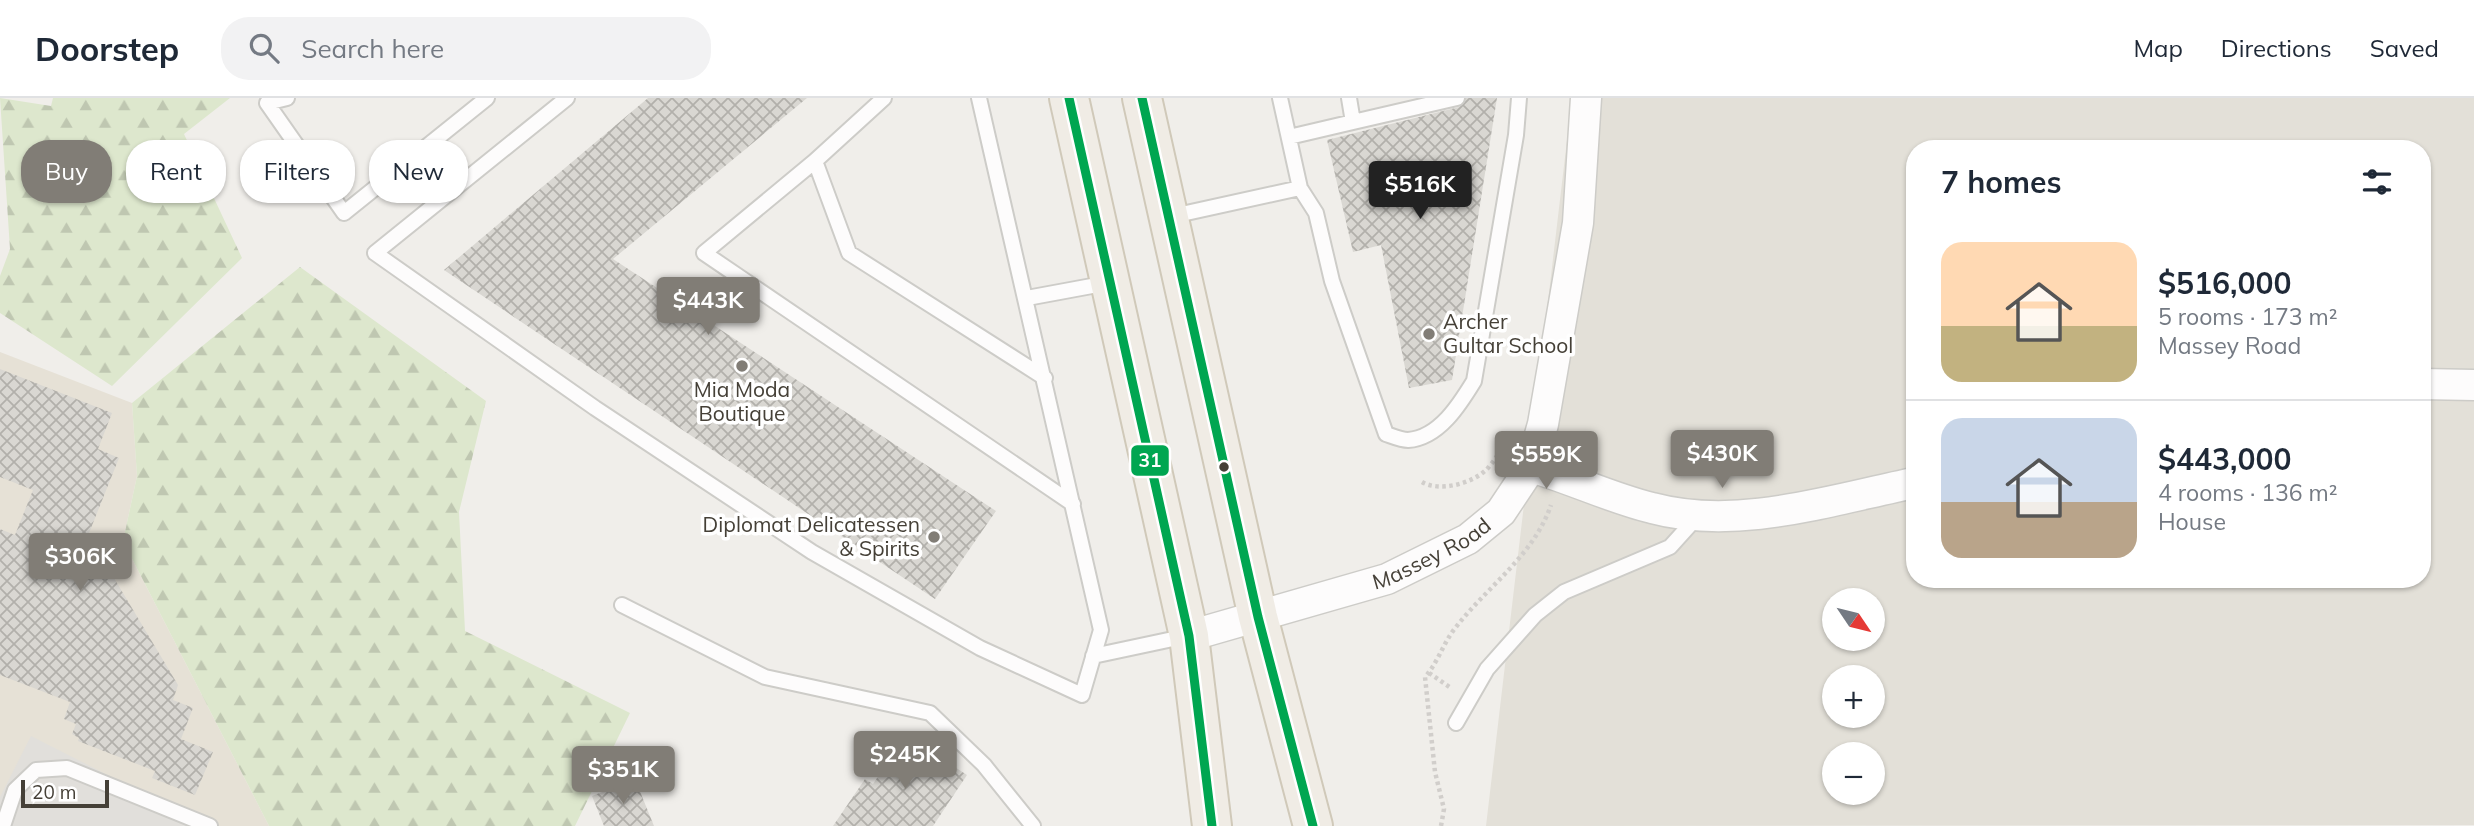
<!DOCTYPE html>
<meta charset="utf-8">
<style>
body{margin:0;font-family:Mulish,sans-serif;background:#f2f2f3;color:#1f2937;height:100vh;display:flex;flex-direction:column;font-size:26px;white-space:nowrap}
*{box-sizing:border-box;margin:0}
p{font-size:23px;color:#747a83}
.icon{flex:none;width:38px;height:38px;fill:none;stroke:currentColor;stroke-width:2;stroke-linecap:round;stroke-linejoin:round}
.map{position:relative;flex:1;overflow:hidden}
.drawer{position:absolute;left:1906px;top:42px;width:525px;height:448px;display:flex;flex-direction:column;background:#fff;border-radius:28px;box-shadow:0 2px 5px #0004}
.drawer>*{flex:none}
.hud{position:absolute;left:21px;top:42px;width:665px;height:63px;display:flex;gap:14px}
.needle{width:46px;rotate:125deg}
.controls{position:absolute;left:1822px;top:490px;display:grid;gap:14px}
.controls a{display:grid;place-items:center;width:63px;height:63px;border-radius:50%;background:#fff;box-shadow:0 2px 5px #0004;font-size:35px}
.scale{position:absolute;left:21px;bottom:18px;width:88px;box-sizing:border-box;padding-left:7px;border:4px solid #454037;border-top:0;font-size:19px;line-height:24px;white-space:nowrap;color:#454037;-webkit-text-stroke:5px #fff;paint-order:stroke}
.price{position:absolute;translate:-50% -60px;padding:0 16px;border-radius:7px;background:#817d76;color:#fff;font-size:23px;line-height:46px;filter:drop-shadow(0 2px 4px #0008)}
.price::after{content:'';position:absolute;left:50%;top:42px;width:21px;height:16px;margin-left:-10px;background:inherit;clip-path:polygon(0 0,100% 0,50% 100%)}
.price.selected{background:#222;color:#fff}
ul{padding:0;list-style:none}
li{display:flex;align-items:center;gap:21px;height:175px;padding:0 35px}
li+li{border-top:2px solid #e0e1e3}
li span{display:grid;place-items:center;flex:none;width:196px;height:140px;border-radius:21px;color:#555}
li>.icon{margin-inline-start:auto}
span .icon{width:84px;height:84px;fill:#fffc;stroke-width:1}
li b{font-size:30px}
h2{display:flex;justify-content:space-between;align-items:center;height:84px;padding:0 35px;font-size:30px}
.chip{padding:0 24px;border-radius:28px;background:#fff;box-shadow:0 2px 5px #0004;font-size:24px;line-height:63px}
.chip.selected{background:#817d76;color:#fff}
header{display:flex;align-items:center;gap:42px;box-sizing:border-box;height:98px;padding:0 35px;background:#fff;border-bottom:2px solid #e0e1e3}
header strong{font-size:33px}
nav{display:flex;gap:38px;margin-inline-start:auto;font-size:24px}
.search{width:490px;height:63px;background:#f2f2f3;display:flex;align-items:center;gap:18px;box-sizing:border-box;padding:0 24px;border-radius:28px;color:#747a83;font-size:26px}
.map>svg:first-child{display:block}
.residential{fill:#e3e0d8;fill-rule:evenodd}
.education{fill:#e6e1d6}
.forest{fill:url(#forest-firs)}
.parking{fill:#e1dfdb}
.building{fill:url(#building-cross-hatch)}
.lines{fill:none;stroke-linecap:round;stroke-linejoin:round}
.lane-casing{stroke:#cdccc8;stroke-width:18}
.street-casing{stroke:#cdccc8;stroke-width:33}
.primary-casing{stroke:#d0c9b9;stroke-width:42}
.path{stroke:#d1cecb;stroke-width:4.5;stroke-dasharray:3.5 3.5;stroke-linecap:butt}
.lane{stroke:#fdfcfc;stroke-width:14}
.street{stroke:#fdfcfc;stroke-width:30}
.primary{stroke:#f0ece5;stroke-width:38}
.bus-1-casing{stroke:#fff;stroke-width:14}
.bus-1{stroke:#00a651;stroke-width:9}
.poi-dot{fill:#817d76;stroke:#fff;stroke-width:2.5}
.bus-dot{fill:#454037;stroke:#fff;stroke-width:2.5}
.labels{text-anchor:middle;stroke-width:7;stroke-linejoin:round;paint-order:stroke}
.poi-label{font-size:21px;fill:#454037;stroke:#fff;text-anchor:start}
.street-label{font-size:21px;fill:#454037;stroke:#fff}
.line-badge{stroke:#fff;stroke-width:2.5}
.badge-label{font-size:19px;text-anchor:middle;font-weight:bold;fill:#fff}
</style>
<header>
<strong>Doorstep</strong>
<div class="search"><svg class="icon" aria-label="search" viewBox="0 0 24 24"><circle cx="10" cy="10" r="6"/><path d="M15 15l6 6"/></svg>Search here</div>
<nav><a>Map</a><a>Directions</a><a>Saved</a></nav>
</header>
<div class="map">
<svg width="2474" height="728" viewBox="0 0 2474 728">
<defs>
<pattern id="forest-firs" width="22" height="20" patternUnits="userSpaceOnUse" patternTransform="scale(1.75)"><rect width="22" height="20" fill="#dde7cd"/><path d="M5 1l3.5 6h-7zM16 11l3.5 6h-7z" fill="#bfc7b1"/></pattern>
<pattern id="building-cross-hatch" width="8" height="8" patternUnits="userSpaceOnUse" patternTransform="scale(1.75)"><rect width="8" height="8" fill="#d9d7d2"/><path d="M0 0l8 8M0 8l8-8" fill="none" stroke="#b2b0ab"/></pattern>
</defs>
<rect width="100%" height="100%" fill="#f0eeea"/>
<path class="residential" d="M1572 0H2474V727L1486 728ZM1914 51H2422V481H1914ZM1834 502H1872V541H1834ZM1834 579H1872V618H1834ZM1834 656H1872V695H1834Z"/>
<path class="education" d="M0 254 132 305 137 378 123 443 269 728H0Z"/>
<path class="forest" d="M0 0 51 8 53 0H230L184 36 242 160 112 288 0 215V178L10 151Z
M300 169 486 303 459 414 465 533 630 615 575 728H269L123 443 137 378 132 305Z"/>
<path class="parking" d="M31 638 208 728H0V699Z"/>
<path class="building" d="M648 0H807L613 161 996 413 935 501 444 172Z
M1466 0H1497L1452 282 1409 290 1381 147 1353 154 1327 42 1459 9Z
M0 271 112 315 98 351 119 360 77 465 114 480 178 587 173 602 193 610 181 641 213 654 195 697 152 680 155 673 78 643 79 640 72 636 76 626 64 621 70 604 0 577V431L15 437 33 392 0 379Z
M906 637 967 677 933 728H833L865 681 873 686Z
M635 681 654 728H604L592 698Z"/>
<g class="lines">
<g class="lane-casing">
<path id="lane" d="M287 0 267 5 344 115 487 0
M567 0 375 155 595 310 812 454 980 550 1082 597 1101 532 979 0
M884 0 815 63 849 155 1045 280
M1280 0 1300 90 1316 115 1332 183 1386 336C1392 338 1401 342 1408 342 1439 340 1460 306 1474 283L1516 37 1519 0
M1353 24 1457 0
M1289 39 1353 24 1349 0
M815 63 704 155 1073 406
M1168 119 1300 90
M1027 200 1108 185
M622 507 765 579 930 615 984 667 1033 728
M1093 558 1187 538
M1456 625 1487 571 1535 517 1564 494 1670 449 1698 418
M3 728 15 692 36 672 67 670 210 728"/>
</g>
<g class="street-casing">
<g id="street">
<path d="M2422 286 2474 287"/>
<path d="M1531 369C1572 381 1611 400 1652 410 1737 433 1831 402 1914 385"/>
<path id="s1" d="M1189 538 1387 481 1468 441 1501 414 1531 369 1543 326 1578 125 1586 0"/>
</g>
</g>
<g class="primary-casing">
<path id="primary" d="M1069 0 1189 538 1212 728
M1142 0 1258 519 1313 728"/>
</g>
<path class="path" d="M1570 336 1575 338 1570 351
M1422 384C1439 394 1471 386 1486 372 1494 364 1500 353 1506 343
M1429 575 1451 590
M1441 728 1444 711 1435 674 1425 579C1439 563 1443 545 1456 529 1488 488 1534 457 1551 407"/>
<use href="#lane" class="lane"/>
<use href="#street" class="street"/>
<use href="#primary" class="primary"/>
<g class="bus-1-casing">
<path id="bus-1" d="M1069 0 1189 538 1212 728
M1142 0 1258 519 1313 728"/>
</g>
<use href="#bus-1" class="bus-1"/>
</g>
<g class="poi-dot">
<circle cx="1429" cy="236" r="7"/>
<circle cx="742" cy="268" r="7"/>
<circle cx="934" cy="439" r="7"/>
</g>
<circle class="bus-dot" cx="1224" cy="369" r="6"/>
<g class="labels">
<g class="poi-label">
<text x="1443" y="231">Archer<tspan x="1443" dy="24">Gultar School</tspan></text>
<text x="742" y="299" text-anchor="middle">Mia Moda<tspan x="742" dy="24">Boutique</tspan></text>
<text x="920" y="434" text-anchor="end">Diplomat Delicatessen<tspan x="920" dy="24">&amp; Spirits</tspan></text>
</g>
<g class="street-label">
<text dy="7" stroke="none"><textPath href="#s1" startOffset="257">Massey Road</textPath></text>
</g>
</g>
<rect class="line-badge" x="1130" y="346" width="40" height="33" rx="7" fill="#00a651"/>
<g class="badge-label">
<text x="1150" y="369">31</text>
</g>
</svg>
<div class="controls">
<a><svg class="needle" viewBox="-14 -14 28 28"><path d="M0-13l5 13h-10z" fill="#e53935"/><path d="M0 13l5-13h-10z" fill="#747a83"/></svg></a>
<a>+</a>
<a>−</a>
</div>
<div class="scale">20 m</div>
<b class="price selected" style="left:1420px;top:123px">$516K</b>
<b class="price" style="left:708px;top:239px">$443K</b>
<b class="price" style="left:1722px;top:392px">$430K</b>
<b class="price" style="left:1546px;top:393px">$559K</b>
<b class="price" style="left:80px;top:495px">$306K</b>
<b class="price" style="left:905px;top:693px">$245K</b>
<b class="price" style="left:623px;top:708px">$351K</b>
<div class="hud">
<a class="chip selected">Buy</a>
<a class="chip">Rent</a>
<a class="chip">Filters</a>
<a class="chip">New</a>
</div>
<section class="drawer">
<h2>7 homes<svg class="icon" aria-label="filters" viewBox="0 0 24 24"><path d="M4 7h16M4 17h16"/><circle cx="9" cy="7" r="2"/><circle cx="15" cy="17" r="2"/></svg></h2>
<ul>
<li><span style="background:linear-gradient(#ffd9b3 60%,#c2b280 0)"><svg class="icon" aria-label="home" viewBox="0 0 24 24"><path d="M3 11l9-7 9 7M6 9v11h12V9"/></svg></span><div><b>$516,000</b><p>5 rooms · 173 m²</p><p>Massey Road</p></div></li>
<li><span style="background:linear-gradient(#c9d6e8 60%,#b9a48a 0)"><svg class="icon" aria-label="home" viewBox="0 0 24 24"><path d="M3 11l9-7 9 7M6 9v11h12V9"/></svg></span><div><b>$443,000</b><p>4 rooms · 136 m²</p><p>House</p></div></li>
</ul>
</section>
</div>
